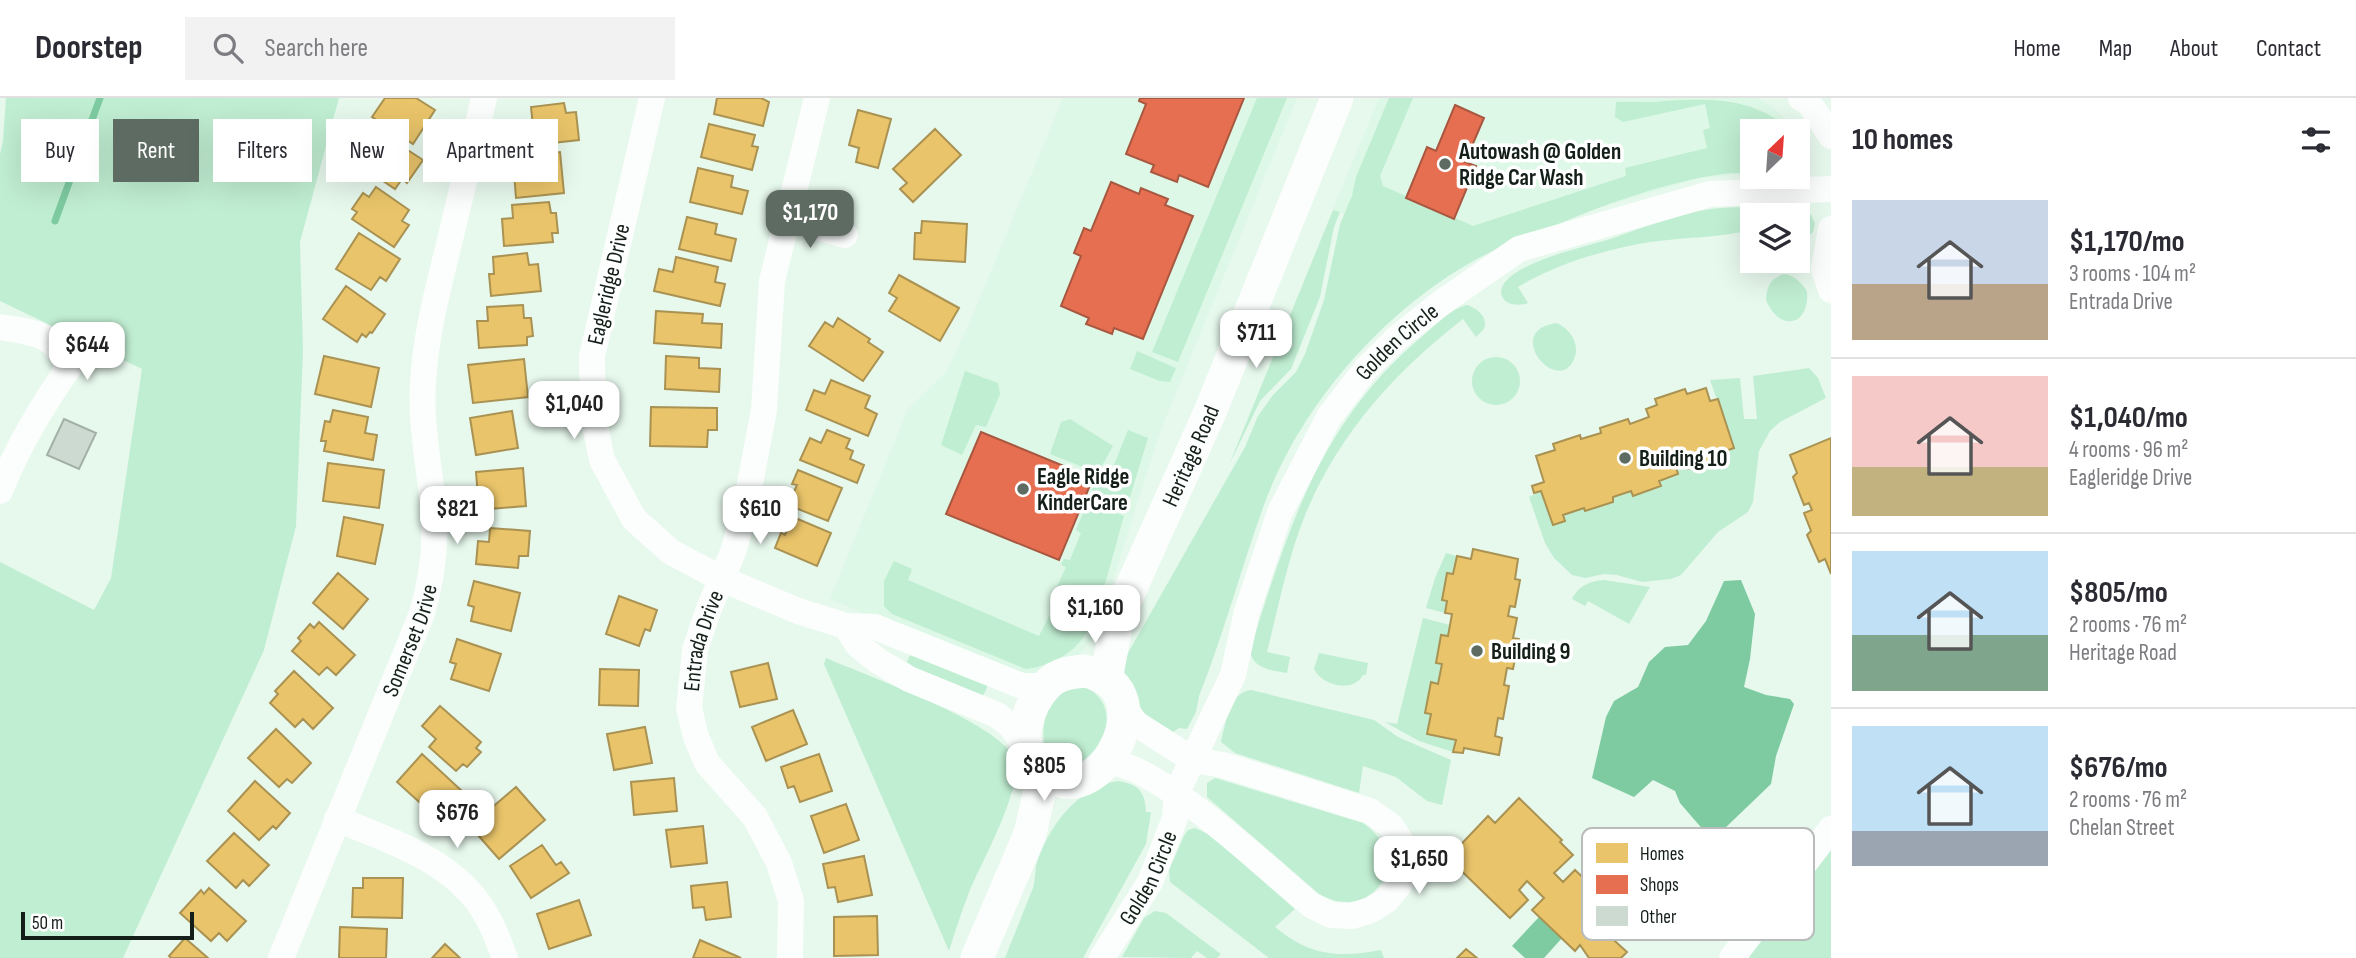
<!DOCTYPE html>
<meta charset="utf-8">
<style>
body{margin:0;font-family:"Sofia Sans Condensed",sans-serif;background:#f2f2f3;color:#2b2b33;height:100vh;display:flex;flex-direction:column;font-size:26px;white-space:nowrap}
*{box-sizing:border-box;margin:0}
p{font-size:23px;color:#7c7c81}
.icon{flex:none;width:38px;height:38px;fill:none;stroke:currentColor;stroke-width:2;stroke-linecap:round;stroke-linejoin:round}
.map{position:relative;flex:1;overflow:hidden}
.sheet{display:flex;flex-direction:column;background:#fff;width:525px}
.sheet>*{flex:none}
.banner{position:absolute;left:21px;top:21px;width:665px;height:63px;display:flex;gap:14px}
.needle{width:46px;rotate:25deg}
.buttons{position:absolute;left:1740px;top:21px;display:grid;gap:14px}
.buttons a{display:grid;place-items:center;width:70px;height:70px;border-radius:0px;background:#fff;box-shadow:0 7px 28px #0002;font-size:35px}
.scale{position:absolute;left:21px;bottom:18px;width:173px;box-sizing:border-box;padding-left:7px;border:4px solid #151f19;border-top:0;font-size:19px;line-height:24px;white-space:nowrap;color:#151f19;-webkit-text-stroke:5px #fff;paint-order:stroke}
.price{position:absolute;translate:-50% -60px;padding:0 16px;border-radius:14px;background:#fff;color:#222;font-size:23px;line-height:46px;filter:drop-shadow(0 2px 4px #0008)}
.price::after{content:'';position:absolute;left:50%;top:42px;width:21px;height:16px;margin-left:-10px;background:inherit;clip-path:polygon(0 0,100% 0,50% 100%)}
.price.on{background:#5e6b63;color:#fff}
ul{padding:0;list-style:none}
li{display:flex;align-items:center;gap:21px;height:175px;padding:0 21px}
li+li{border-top:2px solid #e1e1e2}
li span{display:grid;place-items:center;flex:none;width:196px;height:140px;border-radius:0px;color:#555}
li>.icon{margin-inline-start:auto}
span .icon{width:84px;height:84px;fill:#fffc;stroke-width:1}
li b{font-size:30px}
h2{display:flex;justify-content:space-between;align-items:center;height:84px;padding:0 21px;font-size:30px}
.chip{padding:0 24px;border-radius:0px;background:#fff;box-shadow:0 7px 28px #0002;font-size:24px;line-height:63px}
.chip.on{background:#5e6b63;color:#fff}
header{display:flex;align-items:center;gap:42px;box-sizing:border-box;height:98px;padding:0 35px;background:#fff;border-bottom:2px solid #e1e1e2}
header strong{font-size:33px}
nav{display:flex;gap:38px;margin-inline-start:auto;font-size:24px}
.search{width:490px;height:63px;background:#f2f2f3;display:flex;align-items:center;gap:18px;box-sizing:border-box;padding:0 24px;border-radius:0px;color:#7c7c81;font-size:26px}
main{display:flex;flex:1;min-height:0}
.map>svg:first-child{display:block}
.built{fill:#ddf8e6}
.green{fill:#c0eed2}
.water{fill:#7ecba1}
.homes{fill:#e9c46a;stroke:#a99252;stroke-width:2}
.shops{fill:#e76f51;stroke:#a85740;stroke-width:2}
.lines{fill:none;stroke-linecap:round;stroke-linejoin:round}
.stream{stroke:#7ecba1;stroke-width:7}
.building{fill:#cddad2;stroke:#a3b0a8;stroke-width:2}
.minor{stroke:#fbfefc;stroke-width:26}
.major{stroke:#fbfefc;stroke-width:33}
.poi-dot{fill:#5e6b63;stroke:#fff;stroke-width:2.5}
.labels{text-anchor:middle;stroke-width:7;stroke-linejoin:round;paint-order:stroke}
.poi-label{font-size:23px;font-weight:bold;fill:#151f19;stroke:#fff;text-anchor:start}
.street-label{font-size:23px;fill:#151f19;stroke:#fff}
.key{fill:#fff;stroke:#b9bcba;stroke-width:2}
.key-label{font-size:19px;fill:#151f19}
</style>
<header>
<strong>Doorstep</strong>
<div class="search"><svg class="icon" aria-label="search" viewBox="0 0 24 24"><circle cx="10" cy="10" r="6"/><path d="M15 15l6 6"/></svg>Search here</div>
<nav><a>Home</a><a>Map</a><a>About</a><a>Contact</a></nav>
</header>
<main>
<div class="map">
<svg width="1831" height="860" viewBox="0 0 1831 860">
<rect width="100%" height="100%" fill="#e7f8ed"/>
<path class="built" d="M1063 0H1297L1161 331 1095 538 1077 559 1022 581 830 501 908 311 947 273 972 219Z
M1379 0H1757L1771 8 1797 33H1752V75L1699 80 1595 111 1475 161 1333 112Z"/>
<path class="green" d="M6 0H339L300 144 303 253 296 428 264 552 123 860H0V464L94 512 111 480 142 271 0 203V56L3 43Z
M1257 0H1287L1178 264 1152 254Z
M1389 0H1413L1380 78 1383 88 1473 128 1626 78 1625 70 1707 50 1703 32 1710 30 1705 6 1623 24 1615 19 1616 4C1632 3 1649 5 1665 3 1713 0 1756 0 1791 33H1752V75C1702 71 1610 104 1563 124 1534 136 1502 147 1475 162 1382 214 1301 307 1264 407 1241 470 1224 536 1199 598L1196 614 1187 631 1179 630 1173 634C1145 625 1122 592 1124 562L1245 349 1258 318 1273 297 1296 274 1305 256 1324 202 1340 126 1352 98 1356 79Z
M1807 109 1815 125 1813 134 1803 144 1797 145V117H1752V132C1718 140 1684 139 1650 144 1604 152 1558 165 1518 189L1528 205C1508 212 1492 197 1507 182 1526 162 1580 150 1607 142 1644 130 1682 113 1721 110 1749 108 1779 110 1807 109Z
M1333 112 1340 114 1334 129 1320 199 1291 271 1260 303 1229 367Z
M1784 176C1795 177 1801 185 1807 193 1810 229 1779 234 1766 202 1767 188 1770 181 1784 176Z
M1468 207C1479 212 1488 219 1484 231L1476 239 1463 221C1395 274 1340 334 1306 415 1289 455 1278 511 1267 554L1290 559 1287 575C1271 572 1252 571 1250 552 1290 427 1319 324 1425 236 1437 226 1453 209 1468 207Z
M1557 225C1572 232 1582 249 1572 265 1554 294 1503 232 1557 225Z
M1137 253 1176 270 1170 284 1160 283 1130 271Z
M1472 283a24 24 0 1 1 48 0a24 24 0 1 1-48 0Z
M1809 270 1818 280 1826 300 1780 324 1770 333 1759 353 1753 404 1748 414 1718 434 1681 477 1671 481 1642 484 1617 477 1604 476 1585 480 1572 477 1554 460 1545 445 1529 399 1541 393 1553 427 1565 423 1563 417 1584 410 1585 413 1613 404V399L1631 393 1633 398 1661 388 1659 383 1676 369 1686 365 1689 371 1715 361 1713 357 1734 350 1710 282 1740 280 1744 321H1757L1753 278Z
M965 273 998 285 1000 296 986 329 976 327 962 357 941 347Z
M1070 321 1113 348 1098 375 1050 356 1061 324Z
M1128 332 1148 340 1126 412 1091 397 1094 386 1105 389Z
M1088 403 1124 418C1114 451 1100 515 1082 541 1070 558 1045 569 1026 571L892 516 884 508V483L894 463 912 471 908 482 1039 538 1060 497 1056 491 1066 469 1061 467 1064 461 1070 462 1081 435 1076 432Z
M1446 455 1457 458 1453 476H1447L1442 502 1447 503 1445 515 1426 510 1435 480Z
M1604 482 1650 489 1629 526 1588 503 1585 508 1572 501C1578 488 1590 483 1604 482Z
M1423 520 1450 527 1448 538 1441 537 1436 565 1442 566 1438 586 1431 585 1425 614 1431 616 1456 642 1453 654 1419 643 1385 624 1397 626Z
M1319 555 1368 565 1366 577H1363C1354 595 1322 588 1314 571Z
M910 557 989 584 985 594 980 601 920 575 907 564Z
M826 560C862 576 1007 627 1015 663 1022 694 980 766 968 797 961 815 955 834 949 853L824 566Z
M1084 589C1137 611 1084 691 1056 662 1050 657 1045 653 1044 645 1042 628 1046 603 1063 593 1069 590 1078 590 1084 589Z
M1251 592 1374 622 1398 639 1451 662 1442 707 1427 703 1396 679 1363 668 1359 695 1235 655 1221 644 1222 639C1227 621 1229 595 1251 592Z
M1215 680 1363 725C1415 760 1373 827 1319 796L1207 699V685Z
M1118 683C1139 687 1145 693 1146 714H1151L1146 746 1083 860H1005C1014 837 1024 813 1033 790 1035 783 1035 775 1036 768 1047 730 1077 689 1118 683Z
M1195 730 1210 737 1295 811 1275 829C1310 858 1338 860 1381 852L1384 860H1269L1170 784 1169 772 1184 738 1188 732Z
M1831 746V860H1742Z
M1155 813 1166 815 1221 856 1217 860H1207L1197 853 1191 860 1122 859 1144 820Z"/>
<path class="water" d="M1741 482 1755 516 1750 561 1744 589 1766 597 1790 601 1794 606 1776 658 1771 686 1723 732 1705 734 1680 705 1675 693 1653 682 1634 699 1592 680 1606 619 1614 603 1638 589 1649 564 1665 549 1688 547 1706 523 1724 483Z
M1539 819 1562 840 1544 860H1525L1512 848Z"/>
<path class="homes" d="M385 0H416L435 12 413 46 372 19Z
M717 0H761L769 4 763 28 714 16Z
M564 5 566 15 576 14 579 42 535 47 531 9Z
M858 12 891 21 878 70 856 64 859 50 849 47Z
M709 26 755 37 752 48 758 49 752 72 701 59Z
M935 31 961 57 913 104 900 91 907 85 893 71Z
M383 36 423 62 407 85 402 81 395 91 361 68Z
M560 54 564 95 516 100 514 75 521 74 520 58Z
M698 70 733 78 731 89 748 93 742 116 690 104Z
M376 89 409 112 402 123 409 127 394 149 352 121 357 114 352 111 363 95 369 99Z
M549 104 551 115H556L558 135H552L553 144 504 148 502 121 513 120 512 107Z
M687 119 717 126 715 136 736 141 731 163 679 151Z
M922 123 967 126 965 164 914 161 915 135H921Z
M359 135 400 161 386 183 380 179 371 192 336 171Z
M527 155 529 167 538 166 541 193 491 198 489 176H494L493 159Z
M676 159 718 169 715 184 725 186 720 208 654 193 659 171 673 174Z
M899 177 959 210 940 243 889 213 897 200 889 195Z
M346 188 385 216 372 235 370 234 366 239 362 236 357 244 323 221Z
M523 207 524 220H531L533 238 527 239V247L479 250 477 223H488L487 209Z
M656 213 703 216 702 225 722 226 721 250 654 245Z
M838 220 870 241 868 244 883 254 863 283 809 248 825 224 833 229Z
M324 258 379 270 371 309 315 296Z
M666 258 699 260V270L720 271 719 294 665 291Z
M524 261 528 299 473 305 468 267Z
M831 282 870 298 865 310 877 316 868 338 806 312 814 292 825 296Z
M1706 290 1710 303 1718 301 1734 350 1713 357 1715 361 1688 371 1686 365 1676 369 1678 376 1659 383 1661 388 1633 398 1631 393 1613 399V404L1585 413 1584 410 1563 417 1565 423 1553 427 1541 393 1534 395 1532 388 1544 384 1536 358 1555 352 1553 346 1580 337 1581 341 1601 335 1600 330 1628 321 1630 326 1649 319 1646 311 1657 307 1655 301 1685 291 1687 296Z
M651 309 717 310V332H708L707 349 650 348Z
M333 312 368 319 365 335 377 337 373 362 324 353 326 343H321L325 323 330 324Z
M512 313 518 350 476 357 470 320Z
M827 332 850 341 846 350 853 353 850 361 864 367 857 385 800 362 810 340 821 345Z
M1831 340V476L1825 461 1819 464 1807 437 1811 433 1804 415 1812 412 1809 405 1804 407 1793 379 1797 375 1790 357Z
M328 365 384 372 379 410 323 403Z
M523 370 526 408 479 412 476 374Z
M798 372 842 390 828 423 788 407 797 387 792 386Z
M344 419 383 427 375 466 337 458Z
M793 419 831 435 817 468 775 450 781 435 785 437Z
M490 430 530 433 528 458H519L518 470 476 466 478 443 489 444Z
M1473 451 1518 461 1515 481 1520 482 1515 509 1510 508 1508 518 1517 520 1513 540 1519 541 1513 571 1507 570 1504 587 1509 588 1503 621 1498 620 1495 638 1502 640 1499 657 1464 650 1463 655 1453 654 1456 642 1427 636 1431 616 1425 615 1431 584 1438 586 1442 566 1436 565 1441 537 1448 538 1452 516 1445 515 1447 503 1442 502 1447 475 1453 476 1457 458 1471 461Z
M338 475 368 501 343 531 313 505Z
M474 483 520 495 511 533 471 523 474 509 468 507Z
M619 498 657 512 650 533 645 531 639 548 606 536Z
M319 524 355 557 336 577 327 569 319 577 292 553 301 543 298 540 310 526 314 530Z
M457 541 501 556 489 593 451 581 456 566 450 564Z
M768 565 777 601 740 609 731 574Z
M600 571 639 572 638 608 599 607Z
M294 573 333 610 313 631 303 621 295 629 270 605 278 596 275 593Z
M440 608 481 644 476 650 481 654 467 669 463 666 456 673 429 649 436 641 422 628Z
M793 612 807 646 766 663 752 629Z
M645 629 652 665 614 672 607 636Z
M276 631 311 665 292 685 287 681 279 689 248 660Z
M422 656 463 694 438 721 397 684Z
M819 656 832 693 800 704 794 688 788 690 781 669Z
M674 680 677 713 634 717 631 684Z
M255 683 290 715 276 731 273 728 259 742 228 713Z
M516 689 545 722 499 761 470 728Z
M1519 700 1562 742 1560 744 1573 757 1554 775 1563 784 1575 772 1617 812 1598 832 1601 835 1605 834 1627 854 1621 860H1589L1580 847 1575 853 1532 812 1544 800 1527 783 1519 792 1528 802 1510 820 1448 760 1488 718 1495 725Z
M846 706 859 742 824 755 811 718Z
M703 728 707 765 671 769 666 732Z
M234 735 269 767 249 788 243 782 236 790 207 763Z
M542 747 556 767 561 764 569 775 531 800 510 768Z
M864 758 872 797 838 804 835 789 828 790 823 766Z
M363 780H403L402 820 352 819 353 790H363Z
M727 784 731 819 706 822 704 809 693 810 691 788Z
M209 790 246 823 227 843 219 835 211 843 180 815 201 792 204 796Z
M579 802 591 837 549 851 537 816Z
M877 818 878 857 834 858V819Z
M340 829 387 831 386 860H339Z
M185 840 208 860H171L169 858Z
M700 842 741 860H693Z
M445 846 460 860H432Z
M1466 851 1477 860H1457Z"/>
<path class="shops" d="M1140 0H1244L1208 89 1179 77 1177 84 1151 74 1154 67 1126 56 1146 6 1139 3Z
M1455 7 1484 20 1465 64 1476 68 1454 121 1406 100 1427 49 1436 53Z
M1111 84 1139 96 1141 90 1168 101 1165 107 1193 118 1143 241 1114 230 1112 236 1086 226 1089 220 1061 208 1081 158 1074 155 1084 130 1091 133Z
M981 334 1093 380 1059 462 946 416Z"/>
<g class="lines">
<path class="stream" d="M55 123 100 0"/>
</g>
<path class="building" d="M64 321 96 335 79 371 47 357Z"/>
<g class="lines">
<g class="minor">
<path d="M652 0 592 258 593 318 602 362 634 421 671 454 722 481 798 513 846 528 875 529 1022 588H1045"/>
<path d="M1801 0 1809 5 1831 38"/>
<path d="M789 121 845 137"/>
<path d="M1831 131 1824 171 1831 192"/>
<path d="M0 229C32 234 59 236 68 271 41 309 17 350 0 393"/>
<path d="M846 528 858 547 878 563 909 581 997 617 1011 628 1026 650"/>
<path d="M1108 664C1158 666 1270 773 1311 807L1331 817 1352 818 1371 812 1387 802 1399 787 1403 771 1402 745 1391 728 1370 713 1223 667 1193 662 1135 625 1123 607"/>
<path d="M337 721C383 740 440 758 473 798 488 815 497 839 505 860"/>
<path id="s1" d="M281 860 421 518C431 486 436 453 434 419 431 375 420 330 423 286 425 240 437 195 448 150 460 100 472 50 484 0"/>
<path id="s2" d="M790 860 791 803 779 765 755 719 707 665 696 639 689 610 695 552 708 513 733 454 745 412 764 312 772 183 817 0"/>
<path id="s3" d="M1102 860 1150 784 1175 720 1177 694 1233 577 1247 513 1280 414 1329 319 1365 272 1397 240 1441 205 1519 151 1710 96 1831 91"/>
<path d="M1732 860 1831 731"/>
</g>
<g class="major">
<path d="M1084 573C1178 589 1084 747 1030 657 1016 635 1034 594 1054 581 1063 575 1073 574 1084 573Z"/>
<path id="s4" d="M1106 581 1118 519 1210 314 1337 0"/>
<path d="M977 860 1030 736 1039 696V670"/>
</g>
</g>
<g class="poi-dot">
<circle cx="1445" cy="66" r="7"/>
<circle cx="1625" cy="360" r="7"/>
<circle cx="1023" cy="391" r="7"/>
<circle cx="1477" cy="553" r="7"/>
</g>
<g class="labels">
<g class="poi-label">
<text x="1459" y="61">Autowash @ Golden<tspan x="1459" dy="26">Ridge Car Wash</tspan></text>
<text x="1639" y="368">Building 10</text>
<text x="1037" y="386">Eagle Ridge<tspan x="1037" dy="26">KinderCare</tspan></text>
<text x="1491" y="561">Building 9</text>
</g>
<g class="street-label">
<text transform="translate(608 186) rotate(-77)" y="8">Eagleridge Drive</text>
<text dy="8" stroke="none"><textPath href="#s3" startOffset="693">Golden Circle</textPath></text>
<text dy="8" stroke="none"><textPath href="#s4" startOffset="240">Heritage Road</textPath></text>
<text dy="8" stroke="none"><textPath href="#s1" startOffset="343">Somerset Drive</textPath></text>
<text dy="8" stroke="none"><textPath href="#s2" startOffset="348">Entrada Drive</textPath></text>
<text dy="8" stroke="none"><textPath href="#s3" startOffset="93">Golden Circle</textPath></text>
</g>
</g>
<rect x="1582" y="730" width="232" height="112" rx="10" class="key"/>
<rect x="1596" y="745" width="32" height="20" fill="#e9c46a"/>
<rect x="1596" y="777" width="32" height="19" fill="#e76f51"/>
<rect x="1596" y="808" width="32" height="20" fill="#cddad2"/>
<g class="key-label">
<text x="1640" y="762">Homes</text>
<text x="1640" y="793">Shops</text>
<text x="1640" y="825">Other</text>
</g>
</svg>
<div class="buttons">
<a><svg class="needle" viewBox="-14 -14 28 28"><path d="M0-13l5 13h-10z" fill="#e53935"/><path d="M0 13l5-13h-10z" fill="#7c7c81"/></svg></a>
<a><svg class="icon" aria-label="layers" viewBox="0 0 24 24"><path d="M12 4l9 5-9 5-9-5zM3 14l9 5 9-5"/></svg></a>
</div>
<div class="scale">50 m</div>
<b class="price on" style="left:810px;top:152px">$1,170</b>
<b class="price" style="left:1256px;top:272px">$711</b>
<b class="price" style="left:87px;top:284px">$644</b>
<b class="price" style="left:574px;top:343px">$1,040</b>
<b class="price" style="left:457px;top:448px">$821</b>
<b class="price" style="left:760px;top:448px">$610</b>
<b class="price" style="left:1095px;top:547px">$1,160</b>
<b class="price" style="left:1044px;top:705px">$805</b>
<b class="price" style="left:457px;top:752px">$676</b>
<b class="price" style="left:1419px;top:798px">$1,650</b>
<div class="banner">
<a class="chip">Buy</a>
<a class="chip on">Rent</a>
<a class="chip">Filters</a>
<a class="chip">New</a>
<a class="chip">Apartment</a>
</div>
</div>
<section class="sheet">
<h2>10 homes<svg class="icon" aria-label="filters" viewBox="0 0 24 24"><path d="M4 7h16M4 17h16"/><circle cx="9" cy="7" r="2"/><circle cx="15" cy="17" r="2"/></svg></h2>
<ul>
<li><span style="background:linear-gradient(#c9d6e8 60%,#b9a48a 0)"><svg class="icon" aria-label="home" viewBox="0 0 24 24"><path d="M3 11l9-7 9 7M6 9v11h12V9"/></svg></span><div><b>$1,170/mo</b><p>3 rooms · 104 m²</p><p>Entrada Drive</p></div></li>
<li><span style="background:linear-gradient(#f6c9c9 65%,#c2b280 0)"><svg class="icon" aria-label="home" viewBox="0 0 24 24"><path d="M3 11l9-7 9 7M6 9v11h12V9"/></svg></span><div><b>$1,040/mo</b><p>4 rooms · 96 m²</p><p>Eagleridge Drive</p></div></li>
<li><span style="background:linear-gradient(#bfe0f5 60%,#7fa58c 0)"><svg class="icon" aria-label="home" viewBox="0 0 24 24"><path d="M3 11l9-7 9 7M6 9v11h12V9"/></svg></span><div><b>$805/mo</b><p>2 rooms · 76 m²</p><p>Heritage Road</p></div></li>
<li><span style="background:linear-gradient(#bfe0f5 75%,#9aa5b1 0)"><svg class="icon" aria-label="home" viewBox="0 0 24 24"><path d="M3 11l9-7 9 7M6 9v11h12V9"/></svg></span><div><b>$676/mo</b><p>2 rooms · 76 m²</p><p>Chelan Street</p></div></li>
</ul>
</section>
</main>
